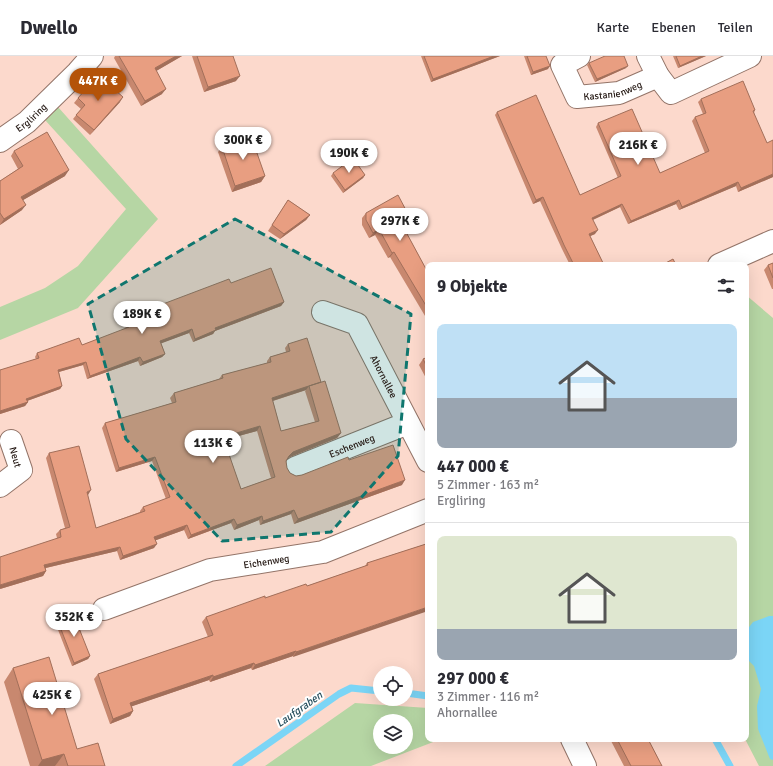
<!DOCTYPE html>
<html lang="de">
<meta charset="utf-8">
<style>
body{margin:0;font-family:Signika,sans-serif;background:#f2f2f3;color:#2b2b33;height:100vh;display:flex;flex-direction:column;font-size:15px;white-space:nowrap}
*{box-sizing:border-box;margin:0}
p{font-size:13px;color:#7c7c81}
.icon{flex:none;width:22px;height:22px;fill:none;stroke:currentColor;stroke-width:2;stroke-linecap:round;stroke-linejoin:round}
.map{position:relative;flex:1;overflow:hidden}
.panel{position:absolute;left:425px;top:206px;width:324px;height:480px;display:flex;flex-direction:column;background:#fff;border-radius:8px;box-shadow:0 4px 16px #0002}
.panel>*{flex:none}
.fabs{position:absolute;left:373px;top:610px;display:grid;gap:8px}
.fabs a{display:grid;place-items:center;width:40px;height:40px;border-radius:50%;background:#fff;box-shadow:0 4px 16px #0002;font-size:20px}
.price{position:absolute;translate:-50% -34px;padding:0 9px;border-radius:14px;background:#fff;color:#222;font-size:13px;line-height:26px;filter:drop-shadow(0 1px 2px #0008)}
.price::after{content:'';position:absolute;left:50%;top:24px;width:12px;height:9px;margin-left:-6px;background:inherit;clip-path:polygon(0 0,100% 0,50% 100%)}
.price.current{background:#b45309;color:#fff}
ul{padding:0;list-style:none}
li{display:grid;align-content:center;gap:8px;height:212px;padding:0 12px}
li+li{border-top:1px solid #e1e1e2}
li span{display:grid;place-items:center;height:124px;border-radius:8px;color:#555}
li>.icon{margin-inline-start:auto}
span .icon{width:72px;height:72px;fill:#fffc;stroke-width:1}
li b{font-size:17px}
h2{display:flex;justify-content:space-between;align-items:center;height:48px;padding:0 12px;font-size:17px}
header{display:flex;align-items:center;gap:24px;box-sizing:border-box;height:56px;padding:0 20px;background:#fff;border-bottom:1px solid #e1e1e2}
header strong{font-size:19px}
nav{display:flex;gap:22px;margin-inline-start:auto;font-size:14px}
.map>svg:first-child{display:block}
.green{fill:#b6d6a4;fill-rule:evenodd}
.water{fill:#7bd5f6}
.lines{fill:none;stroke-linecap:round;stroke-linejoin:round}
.stream{stroke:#7bd5f6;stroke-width:7}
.street-casing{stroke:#937468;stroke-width:24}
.street{stroke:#fff;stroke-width:22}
.wall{fill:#c8886f;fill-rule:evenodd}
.shaded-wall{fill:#a26f5a}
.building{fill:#e89e81;stroke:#a26f5a;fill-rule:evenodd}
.marked{fill:#0f766e;fill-opacity:0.2;stroke:#0f766e;stroke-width:3;stroke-dasharray:8 5;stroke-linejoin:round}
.labels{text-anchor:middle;stroke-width:4;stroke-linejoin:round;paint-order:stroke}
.street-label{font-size:10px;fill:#231712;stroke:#fff}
.water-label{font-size:11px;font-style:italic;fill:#254d5b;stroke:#fff}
</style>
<header>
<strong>Dwello</strong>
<nav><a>Karte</a><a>Ebenen</a><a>Teilen</a></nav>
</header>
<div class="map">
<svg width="773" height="710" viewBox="0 0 773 710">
<rect width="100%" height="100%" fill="#fcd9cc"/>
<path class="green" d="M58 51 158 163 78 252 0 284V251L45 232 78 210 126 153 45 64Z
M746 239 773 262V710H759L745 683H746Z
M355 647 428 652V683H441L371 710H265ZM380 665H406V691H380Z"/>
<path class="water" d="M769 560H773V704L770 703 758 673 757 650 761 633 754 610 746 602V575L753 566Z"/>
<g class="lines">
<path class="stream" d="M406 637 428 640
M715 683 730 710
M236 710 339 638 351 632 380 635"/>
<g class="street-casing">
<g id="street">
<path id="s1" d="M579 0 562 9 577 41 619 37 658 20"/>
<path d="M648 0 658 20 671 37 750 0"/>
<path id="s2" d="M0 85 27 66 78 16 92 0"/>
<path d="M719 209 773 185"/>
<path id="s3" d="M323 256 357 268 428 405"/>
<path id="s4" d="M295 412 408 367"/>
<path d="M0 430 21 414 11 385"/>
<path id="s5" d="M104 553 210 514 323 496 428 454"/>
<path d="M572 683 585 710"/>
</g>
</g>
<use href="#street" class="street"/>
</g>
<path class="wall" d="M115 0H182L156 15 162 38 141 50 114 2Z
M192 0H233L236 25 204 36Z
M421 0H500L431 26Z
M524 0H546L548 13 531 19Z
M673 0H706L678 12Z
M589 7 626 12 595 26 587 9Z
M78 42 120 46 90 79 73 63 81 53 74 47Z
M701 43 755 54 754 57 773 121 738 136 736 130 679 154 676 148 628 168 620 151 593 164 595 178 590 180 604 209H570L562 193 540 145 533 148 495 59 497 56 580 139 618 122 596 71 598 67 660 117 705 97 692 65 695 61 703 58 698 46Z
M222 91 265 120 261 126 232 136 218 96Z
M14 95 65 120 23 144 22 154 0 169V125L18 113 11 100Z
M333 117 365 119 363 122 343 137 331 120Z
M288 144 310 159 306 164 280 183 268 175Z
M366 157 408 158 405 163 400 165 426 213 428 212V265L390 201 388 202 375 179 369 182 362 169V162Z
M773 207V233H772L764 214 768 209Z
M231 227 284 246 281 250 215 275 213 278 193 286 189 277 161 287 165 298 162 301 140 310 138 305 87 323 83 309 59 316 62 330 60 333 27 345 28 346 25 350 0 358V314L36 303 35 301 37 297 82 289 126 273 124 266 126 262Z
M288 288 321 326 341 377 337 382 290 401 287 403 286 405 287 412 290 417 296 420 302 419 349 404 402 429 294 468 291 458 260 469 259 464 234 474 231 467 188 483 184 474 156 484 154 492 120 504 117 495 46 512V515L43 520 0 533 57 482 56 478 60 474 65 472 46 402 49 397 88 439H87L96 472 140 456V455L143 451 166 443 152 405 116 416 102 372 105 367 172 347 170 342 174 337 219 323 222 319 267 307V305L270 301 286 296 285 292ZM306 334 305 335 315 366 281 375 273 345ZM257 375 271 422 241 433 224 384Z
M428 301V326L419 309 423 303Z
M426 488 293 601V600L252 614 251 612 210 626 209 624 132 650 133 655 130 660 110 668 94 623 98 618 208 581 202 566 206 561 265 542 307 530 365 510 367 507Z
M57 563 90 600 88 603 72 610 55 566Z
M13 612 77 693 105 710H30L4 626Z
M610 683H648L662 710H624Z"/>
<path class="shaded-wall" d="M176 0H182L151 18 155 12Z
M494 0H500L431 26 433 23Z
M702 0H706L678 12 680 10Z
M550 10 548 13 531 19 533 16Z
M628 10 626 12 595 26 597 23Z
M240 20 236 25 204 36 208 31Z
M166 33 162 38 141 50 145 45Z
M123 41 120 46 90 79 94 74Z
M69 114 65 120 18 147 21 141Z
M773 118V121L738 136 741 132Z
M365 119 363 122 343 137 345 134Z
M265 120 261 126 232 136 235 130Z
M738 126 736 130 679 154 682 151Z
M543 141 540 145 533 148 536 144Z
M679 144 676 148 628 168 631 165Z
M622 148 620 151 590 165 592 162Z
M26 149 22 154 0 169 4 163Z
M408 158 405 163 395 168 399 163Z
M310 159 306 164 280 183 284 178Z
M379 173 375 179 369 182 373 177Z
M598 174 595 178 586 182 589 178Z
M394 196 390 201 388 202 392 197Z
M284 246 281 250 215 275 213 278 193 286 195 283 215 272Z
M192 273 189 277 157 289 160 285Z
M165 298 162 301 140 310 143 306Z
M140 301 138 305 87 323 90 320Z
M86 306 83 309 55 317 58 314Z
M321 326 309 330 306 334 269 346 272 342Z
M62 330 60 333 24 346 26 343Z
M28 346 25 350 0 358V355Z
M260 370 257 375 220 385 223 381Z
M341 377 337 382 290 401 285 404 293 396Z
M155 401 152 405 116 416 119 412Z
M405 424 402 429 294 468 298 463Z
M91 434 88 439 83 440 87 436Z
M294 454 291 458 260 469 263 465Z
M262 460 259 464 234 474 237 469Z
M234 463 231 467 188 483 191 479Z
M187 469 184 474 151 486 154 481Z
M157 488 154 492 120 504 123 500Z
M120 491 117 495 41 513 44 509Z
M46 515 43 520 0 533V529Z
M428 551V555L293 601 296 596Z
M296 595 293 600 252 614 255 609Z
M90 600 88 603 72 610 74 607Z
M254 607 251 612 210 626 213 621Z
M213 619 209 624 127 652 130 647Z
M133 655 130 660 110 668 113 663Z
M64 698 55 710H38L42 704Z"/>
<path class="building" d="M119 0H176L155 12 166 33 145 45Z
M197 0H233L240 20 208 31Z
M424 0H494L433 23Z
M527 0H546L550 10 533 16Z
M605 0H624L628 10 597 23 589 7Z
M676 0H702L680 10Z
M98 19 123 41 94 74 76 59 85 49 78 42Z
M743 25 755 54 753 55 767 87 773 84V118L741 132 738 126 682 151 679 144 631 165 622 148 592 162 598 174 589 178 604 209H574L564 189 543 141 536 144 497 56 536 39 580 139 621 120 598 67 632 53 660 117 709 95 695 61 706 57 701 43Z
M47 76 69 114 21 141 26 149 4 163 0 157V125L23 110 14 95Z
M251 80 265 120 235 130 222 91Z
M353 102 365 119 345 134 333 117Z
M398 139 408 158 399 163 426 213 428 212V253L394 196 392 197 379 173 373 177 366 164V157Z
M288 144 310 159 284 178 272 169Z
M673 203 676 209H662Z
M436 207 438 209H433Z
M773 207V222L768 209Z
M271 212 284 246 215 272 216 274 195 283 192 273 160 285 165 298 143 306 140 301 90 320 86 306 58 314 62 330 26 343 28 346 0 355V314L39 302 37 297 79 282 82 289 129 271 126 262 229 223 231 227Z
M307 282 321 326 272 342 281 375 319 365 309 330 325 325 341 377 293 396 289 400 286 405 287 412 290 417 296 420 302 419 348 401 349 404 393 389 405 424 298 463 294 454 263 465 262 460 237 469 234 463 191 479 187 469 154 481 157 488 123 500 120 491 44 509 46 515 0 529V501L61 481 60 474 70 471 49 397 79 390 91 434 87 436 96 472 145 455 143 451 170 441 155 401 119 412 105 367 176 346 174 337 223 322 222 319 271 306 270 301 290 295 288 288ZM260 370 275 421 241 433 223 381Z
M428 301V313L423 303Z
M426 488 428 493V551L296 596V595L255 609 254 607 213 621V619L130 647 133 655 113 663 98 618 213 579 206 561 265 540V542L306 528 307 530 368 509 367 507Z
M73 557 90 600 74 607 57 563Z
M49 601 77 693 98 687 105 710H68L64 698 42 704 13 612Z
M617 683H648L662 710H631Z"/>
<path class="marked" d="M235 163 411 258 398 400 331 476 222 485 126 383 88 248Z"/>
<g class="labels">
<g class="street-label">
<text dy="4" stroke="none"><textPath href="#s1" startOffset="91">Kastanienweg</textPath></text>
<text dy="4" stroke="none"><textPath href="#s2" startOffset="39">Ergliring</textPath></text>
<text dy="4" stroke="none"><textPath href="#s3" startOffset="95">Ahornallee</textPath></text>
<text dy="4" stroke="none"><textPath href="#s4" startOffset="61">Eschenweg</textPath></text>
<text transform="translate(16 401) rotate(74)" y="4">Neut</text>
<text dy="4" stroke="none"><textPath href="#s5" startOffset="170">Eichenweg</textPath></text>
</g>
<g class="water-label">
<text transform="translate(299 653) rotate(-35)" y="4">Laufgraben</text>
</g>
</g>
</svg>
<div class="fabs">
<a><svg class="icon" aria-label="locate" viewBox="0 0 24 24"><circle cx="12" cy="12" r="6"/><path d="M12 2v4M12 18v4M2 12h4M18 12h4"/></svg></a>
<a><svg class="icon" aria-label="layers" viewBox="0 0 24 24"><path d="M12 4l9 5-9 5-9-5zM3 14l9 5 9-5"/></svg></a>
</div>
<b class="price current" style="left:98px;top:46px">447K €</b>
<b class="price" style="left:243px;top:105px">300K €</b>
<b class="price" style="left:638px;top:110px">216K €</b>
<b class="price" style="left:349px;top:118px">190K €</b>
<b class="price" style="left:400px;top:186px">297K €</b>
<b class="price" style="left:142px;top:279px">189K €</b>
<b class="price" style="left:213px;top:408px">113K €</b>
<b class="price" style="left:74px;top:582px">352K €</b>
<b class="price" style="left:52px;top:660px">425K €</b>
<section class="panel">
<h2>9 Objekte<svg class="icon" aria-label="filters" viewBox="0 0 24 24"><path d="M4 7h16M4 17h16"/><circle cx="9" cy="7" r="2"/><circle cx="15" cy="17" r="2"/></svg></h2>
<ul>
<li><span style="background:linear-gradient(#bfe0f5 60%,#9aa5b1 0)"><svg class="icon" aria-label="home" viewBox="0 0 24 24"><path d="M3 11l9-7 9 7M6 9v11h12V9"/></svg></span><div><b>447 000 €</b><p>5 Zimmer · 163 m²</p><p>Ergliring</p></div></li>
<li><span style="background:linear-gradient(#dfe7d0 75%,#9aa5b1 0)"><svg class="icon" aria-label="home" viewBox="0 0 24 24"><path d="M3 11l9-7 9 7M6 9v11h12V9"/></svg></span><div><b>297 000 €</b><p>3 Zimmer · 116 m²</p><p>Ahornallee</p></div></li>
</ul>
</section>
</div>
